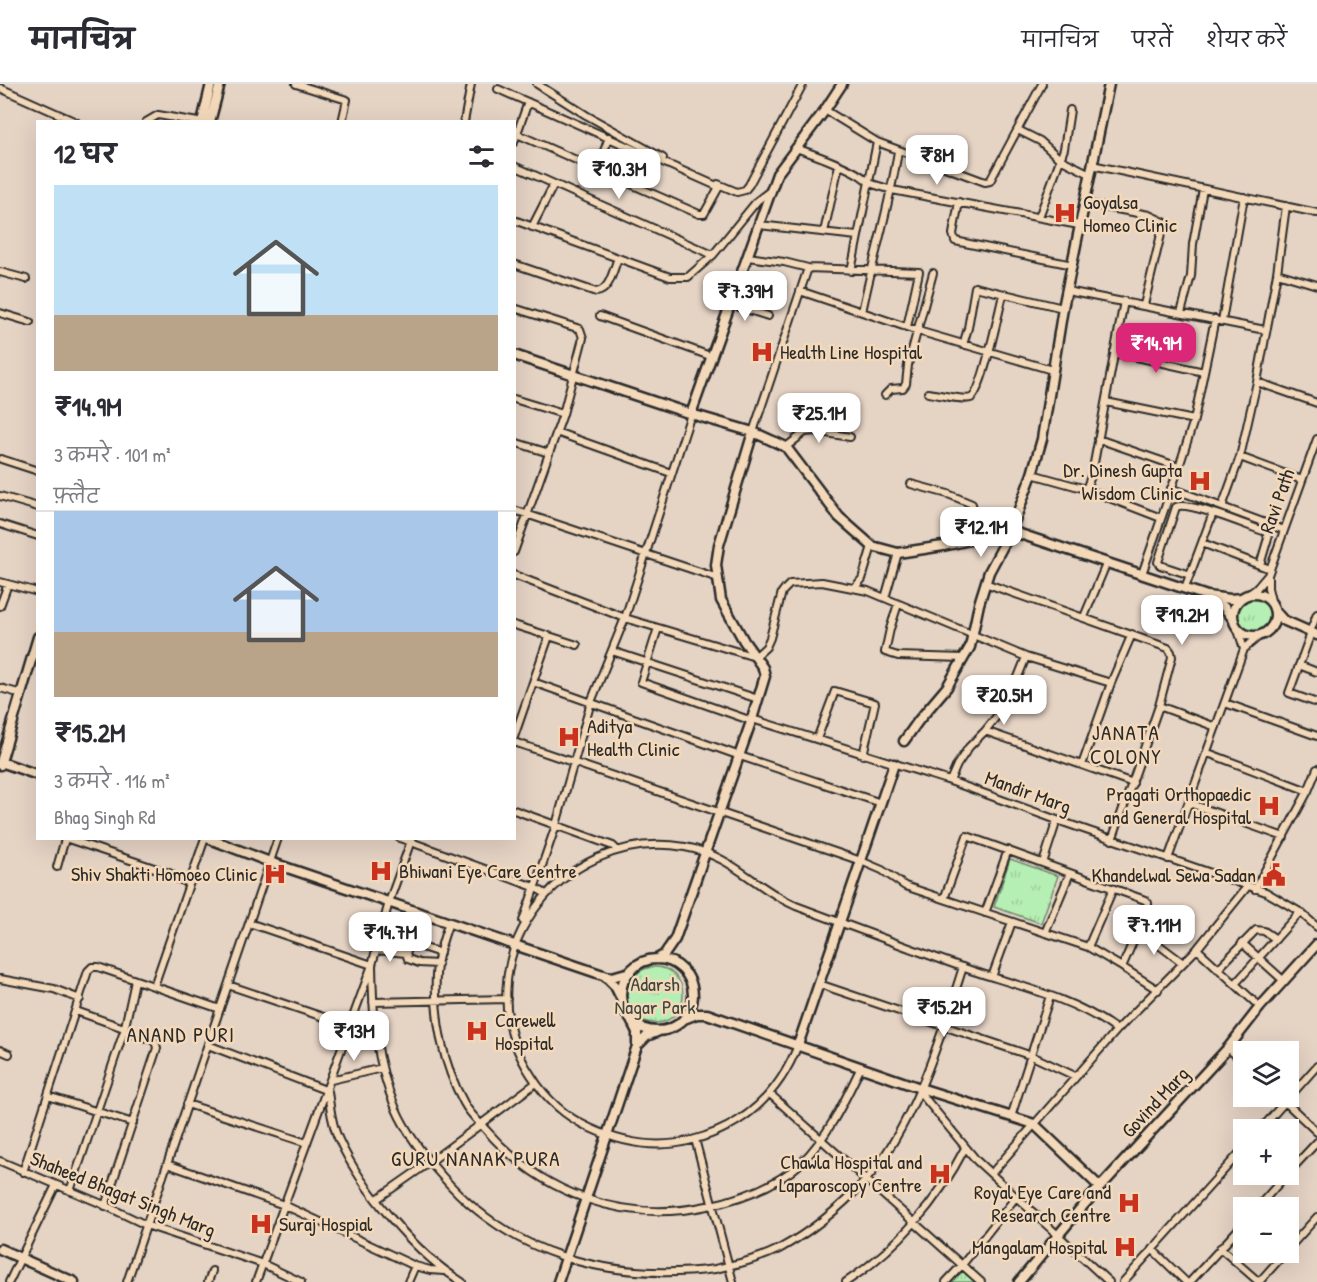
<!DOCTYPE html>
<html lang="hi">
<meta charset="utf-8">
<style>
body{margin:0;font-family:"Patrick Hand","Playpen Sans Deva",sans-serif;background:#f2f2f3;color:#2b2b33;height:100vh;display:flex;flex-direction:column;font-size:22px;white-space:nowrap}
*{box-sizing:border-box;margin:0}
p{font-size:20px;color:#7c7c81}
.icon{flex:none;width:33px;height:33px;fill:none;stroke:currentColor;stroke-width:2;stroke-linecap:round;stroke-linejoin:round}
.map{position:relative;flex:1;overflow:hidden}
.sheet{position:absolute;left:36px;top:36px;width:480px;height:720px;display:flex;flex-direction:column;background:#fff;border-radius:0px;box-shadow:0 6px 24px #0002}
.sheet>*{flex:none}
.fabs{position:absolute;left:1233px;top:957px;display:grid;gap:12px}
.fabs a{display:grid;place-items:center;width:66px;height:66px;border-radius:0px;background:#fff;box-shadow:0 6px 24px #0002;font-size:30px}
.price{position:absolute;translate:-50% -51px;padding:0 14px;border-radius:12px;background:#fff;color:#222;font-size:20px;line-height:39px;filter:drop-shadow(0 2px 3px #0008)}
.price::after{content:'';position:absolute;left:50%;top:36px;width:18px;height:14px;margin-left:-9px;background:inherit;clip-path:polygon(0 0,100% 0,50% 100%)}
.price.current{background:#db2777;color:#fff}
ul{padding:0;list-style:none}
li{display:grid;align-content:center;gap:12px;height:318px;padding:0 18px}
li+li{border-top:2px solid #e1e1e2}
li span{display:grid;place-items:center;height:186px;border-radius:0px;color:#555}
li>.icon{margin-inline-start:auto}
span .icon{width:108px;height:108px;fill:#fffc;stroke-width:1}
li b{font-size:26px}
h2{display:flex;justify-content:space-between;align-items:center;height:72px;padding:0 18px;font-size:26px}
header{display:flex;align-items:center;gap:36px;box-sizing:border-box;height:84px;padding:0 30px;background:#fff;border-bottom:2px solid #e1e1e2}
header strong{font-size:28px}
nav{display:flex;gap:33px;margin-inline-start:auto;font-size:21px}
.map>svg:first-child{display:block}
.park{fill:url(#park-tufts);stroke:#708d6f;stroke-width:1.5}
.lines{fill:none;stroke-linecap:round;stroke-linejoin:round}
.minor-casing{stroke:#2b2b2b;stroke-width:10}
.tertiary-casing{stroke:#2b2b2b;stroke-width:13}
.minor{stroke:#f3d9ba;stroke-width:6}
.tertiary{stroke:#f3d9ba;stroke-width:8}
.labels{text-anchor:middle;stroke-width:5;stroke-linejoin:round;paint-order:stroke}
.poi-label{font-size:20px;fill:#2b2b2b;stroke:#f3d9ba;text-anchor:end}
.street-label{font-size:20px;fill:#2b2b2b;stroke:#f3d9ba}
.park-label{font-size:20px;fill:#40483f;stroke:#f3d9ba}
.neighbourhood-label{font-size:21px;letter-spacing:1.5px;fill:#2b2b2b;stroke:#f3d9ba}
</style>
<header>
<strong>मानचित्र</strong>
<nav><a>मानचित्र</a><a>परतें</a><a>शेयर करें</a></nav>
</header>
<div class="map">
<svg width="1317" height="1198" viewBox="0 0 1317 1198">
<defs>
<pattern id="park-tufts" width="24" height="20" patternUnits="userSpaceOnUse" patternTransform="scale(1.5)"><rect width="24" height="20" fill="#b6efb3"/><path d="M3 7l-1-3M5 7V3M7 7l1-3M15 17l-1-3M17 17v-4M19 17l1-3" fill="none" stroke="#9dcd9a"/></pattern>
</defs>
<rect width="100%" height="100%" fill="#e5d3c4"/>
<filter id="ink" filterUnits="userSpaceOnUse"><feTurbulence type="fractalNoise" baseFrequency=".0167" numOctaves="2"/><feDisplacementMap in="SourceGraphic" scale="12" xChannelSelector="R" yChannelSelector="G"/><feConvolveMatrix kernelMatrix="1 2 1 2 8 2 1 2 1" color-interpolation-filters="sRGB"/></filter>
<g filter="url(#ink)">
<path class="park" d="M1238 530a17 17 0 1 1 34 0a17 17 0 1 1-34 0Z
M1010 775 1058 792 1041 839 994 823Z
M627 911a28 28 0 1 1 56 0a28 28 0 1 1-56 0Z
M963 1186 975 1198H949Z"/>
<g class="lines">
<g class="minor-casing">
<path id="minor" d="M296 0 347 16 342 38
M537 0 586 31 663 74
M0 4 76 38
M498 5 719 103 704 130H699L517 50
M825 26 877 58 985 98 990 97 1042 0
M146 38 158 31 198 38
M464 38 471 0
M1018 46 1040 57 1060 75 1090 90
M514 58 528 18
M796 64C813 70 860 86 869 99L892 106 1079 141
M1092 81 1317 129
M514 82 713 171
M598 84 609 53
M718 100 737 108 745 106 749 101 803 0
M959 118 953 150 955 157 1073 181
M1083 119 1149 131 1164 138 1144 221
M1039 133 1064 65 1070 26
M514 136 670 193H688L713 171 757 117 771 106
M759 141 857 152
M532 143 554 100
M824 148 839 81
M748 173 784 178 808 184 919 188 907 243
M514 180 596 208C610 207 613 186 618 174
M851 187 877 58
M0 188 26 195
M1277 189 1317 201
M800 207 918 247 1052 286
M1067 207 1265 246
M730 220 768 232
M514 224 580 245 583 254 563 330 514 468
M862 228C873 174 890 121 898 67
M0 229 30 238
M1181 229 1191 192 1193 160 1203 105
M600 232 710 272
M1222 237 1244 113
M963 261 968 244 975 203 1063 224
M1114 268 1204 288
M1257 298 1317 319
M928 309C937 310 964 317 971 314 982 309 999 226 1003 211
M885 311 891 305 903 304 906 300 908 281 933 189
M514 315 563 330
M1106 318 1194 336
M556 348 671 389
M753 348 808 184
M1098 355 1179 383
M514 358 549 369
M786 363 805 348 815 347 850 353
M1240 373 1302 396
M1 375 38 387
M1032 390 1086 405 1161 434
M911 400 948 410 972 420 974 430 969 456
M1171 404 1284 446
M1086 405 1092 390 1124 217
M0 412 38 423
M1222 423 1240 373 1257 298 1277 189 1286 122
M514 426 718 494
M0 440 38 452
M1202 459 1270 485
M1142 490 1179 383 1194 336 1215 235
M514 491 625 534 755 573 766 563 770 554 782 508 790 500 822 498 868 507 1026 573 1111 599
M1190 491 1160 481 1158 478 1176 423C1188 416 1250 443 1266 448L1268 454 1260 481
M1268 491V504L1272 521
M0 498 38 508
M985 499 1168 564 1171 568 1172 573 1159 622 1112 756
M855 503 862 495 872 462
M1185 504 1213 429
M1249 510 1256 505 1268 491 1317 355
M885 514 898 469
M898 520 890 545 885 568 898 572 964 574
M0 522 8 500
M1084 533 1107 478
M514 541 549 552 514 653
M1237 543 1244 565
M658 544 641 598 752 637
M1310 548 1317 530
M1311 549 1289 609 1317 619
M549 552 577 561
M612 567 758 615
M1299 581 1317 588
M533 598 740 672 881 719
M0 604 22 610
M1225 619 1317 652
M1159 622 1216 643
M752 635 950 697 1057 736 1266 808 1300 828 1317 843
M985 647 1133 699
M817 655 835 607 875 619 863 671
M514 658 861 777 882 786 905 802 1088 863 1122 883 1158 906
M1208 669 1308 707
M1082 681 1111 599 1132 550
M950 697 957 681 969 663 985 647 1008 618 1026 573
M1189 719 1284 753
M514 726 613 762 617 766
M65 754 169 789 178 795 190 799
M400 754 534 803 546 810
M1168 775 1244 565 1263 549
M1043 779 1057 736
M57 783 65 755
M1255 805 1308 707 1317 685
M944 815 967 752 1145 816 1148 819V823L1122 883
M985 829 1008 766
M523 837 556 741 591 618 625 534 691 330
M449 838C443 855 437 873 436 891 434 935 443 981 464 1019 469 1029 479 1038 487 1047 542 1110 624 1140 707 1122 740 1115 776 1102 801 1079 828 1053 845 1016 861 983
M249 839 372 881
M1139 846 1183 879
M1045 849 1070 789
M1242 859 1284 897
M1088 863 1113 805
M1197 865 1260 923
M376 866 406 869
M438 880 419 879 408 875 406 869 409 863 419 862 440 869
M372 881C373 934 375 976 396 1025 407 1050 424 1072 442 1092 511 1172 611 1198 715 1185 737 1180 759 1175 779 1165 810 1148 840 1124 864 1098 914 1043 941 952 963 883
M1218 885 1256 846 1264 847 1276 855
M992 893 1012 838
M0 895 54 905 80 915
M819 900 1032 972 1075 992
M1235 900 1300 828
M228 901 350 942
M154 902 205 754
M373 918 507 915
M76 927 124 944
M208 961 328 1007C330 1023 332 1041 339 1056 362 1106 415 1169 462 1198
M798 961C779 1010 743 1043 692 1056 658 1065 622 1059 590 1044 566 1033 545 1014 531 991 458 880 558 742 685 763 732 771 755 804 796 822 855 844 914 866 973 887 1023 903 1075 915 1117 946
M1228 964 1244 979
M0 966 9 970
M331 996 382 984
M920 1004 923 1012 977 1077 1109 1198
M770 1010 981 1198
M48 1012 133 1039
M1279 1012 1317 1048
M187 1020 307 1059
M1011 1033 1050 912
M1260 1046 1317 982
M695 1055 733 1198
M0 1077 102 1120 146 1141 263 1180 301 1198
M167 1080 284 1121 415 1182 430 1186 444 1187
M23 1088 88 887 92 883H98L220 925
M1288 1089 1317 1058
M991 1090 1117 946 1197 865 1247 803
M70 1107 124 947 135 897
M377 1115 430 1078 536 999
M105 1122 157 964 155 957 124 947
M1257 1124 1287 1090
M1220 1164 1259 1198
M1152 1165 1186 1198
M1288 1165 1317 1133
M9 1198 56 1101
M127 1198 278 754
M208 1198 212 1187
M256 1198 372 881 389 818 412 754
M408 1198 415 1182
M846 1198C897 1165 938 1117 965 1064
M946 1198 962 1181 1016 1113
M1123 1198 1244 1064
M1190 1198 1244 1139
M1259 1198 1286 1168"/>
</g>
<g class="tertiary-casing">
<path id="tertiary" d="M202 38 211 0
M210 38 220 0
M514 271 691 330 753 348 786 363 839 433 872 462 898 469 943 462 1011 447 1207 512 1230 515 1241 514
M691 330 777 90 825 26 842 0
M1233 531a21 21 0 1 1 42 0a21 21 0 1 1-42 0Z
M1210 514 1224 523 1233 535
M1275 527 1283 536 1317 551
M904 657 919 636 947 603 970 563 979 520 989 488 1011 447 1032 390 1042 355 1063 224 1109 0
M1 678 38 691
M0 681 38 553
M207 754 270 778 603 891 612 893 630 888
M657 875 664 871 675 855 752 635 765 592 763 584 744 557 721 516 716 481 719 461 753 348
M621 911a36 36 0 1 1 72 0a36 36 0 1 1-72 0Z
M604 891 615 902 621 914
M684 935 697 930H707L920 1004 1034 1040 1100 1103
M798 961 894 680
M637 962 647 952 659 947
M0 1165 74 1198
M558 1198 637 962V948L629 932
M1019 1198 1080 1125 1228 964 1260 923 1317 860"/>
</g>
<use href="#minor" class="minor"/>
<use href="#tertiary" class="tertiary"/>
</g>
</g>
<defs>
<g id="hospital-bare" transform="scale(1.8)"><path d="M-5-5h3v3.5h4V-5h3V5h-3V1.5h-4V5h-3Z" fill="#c8321e" stroke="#f3d9ba" stroke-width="2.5" paint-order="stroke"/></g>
<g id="civic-bare" transform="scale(1.8)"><path d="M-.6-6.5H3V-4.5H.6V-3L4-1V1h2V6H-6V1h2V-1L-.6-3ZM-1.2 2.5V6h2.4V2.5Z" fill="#c8321e" stroke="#f3d9ba" stroke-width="2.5" paint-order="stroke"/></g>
</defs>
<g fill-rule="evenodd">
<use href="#hospital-bare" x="1065" y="129"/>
<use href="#hospital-bare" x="762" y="268"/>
<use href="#hospital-bare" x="1200" y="397"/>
<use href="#hospital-bare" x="569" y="653"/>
<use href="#hospital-bare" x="1269" y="722"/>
<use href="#hospital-bare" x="381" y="787"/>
<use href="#hospital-bare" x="275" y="790"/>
<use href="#civic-bare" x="1274" y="791"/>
<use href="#hospital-bare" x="477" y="947"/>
<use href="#hospital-bare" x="940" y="1090"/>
<use href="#hospital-bare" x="1129" y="1119"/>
<use href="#hospital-bare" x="261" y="1140"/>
<use href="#hospital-bare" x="1125" y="1163"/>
</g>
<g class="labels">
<g class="poi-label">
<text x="1083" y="125" text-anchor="start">Goyalsa<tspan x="1083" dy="23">Homeo Clinic</tspan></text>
<text x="780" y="275" text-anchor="start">Health Line Hospital</text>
<text x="1182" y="393">Dr. Dinesh Gupta<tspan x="1182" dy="23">Wisdom Clinic</tspan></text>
<text x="587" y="649" text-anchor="start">Aditya<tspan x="587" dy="23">Health Clinic</tspan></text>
<text x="1251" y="717">Pragati Orthopaedic<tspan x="1251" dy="23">and General Hospital</tspan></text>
<text x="399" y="794" text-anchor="start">Bhiwani Eye Care Centre</text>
<text x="257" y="797">Shiv Shakti Homoeo Clinic</text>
<text x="1256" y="798">Khandelwal Sewa Sadan</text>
<text x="495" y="943" text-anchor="start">Carewell<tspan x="495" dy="23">Hospital</tspan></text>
<text x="922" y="1085">Chawla Hospital and<tspan x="922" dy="23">Laparoscopy Centre</tspan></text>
<text x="1111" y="1115">Royal Eye Care and<tspan x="1111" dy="23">Research Centre</tspan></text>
<text x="279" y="1147" text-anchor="start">Suraj Hospial</text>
<text x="1107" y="1170">Mangalam Hospital</text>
</g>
<g class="street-label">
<text transform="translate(1277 417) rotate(-70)" y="7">Ravi Path</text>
<text transform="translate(1028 708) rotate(20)" y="7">Mandir Marg</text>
<text transform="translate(1155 1018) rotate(-47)" y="7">Govind Marg</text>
<text transform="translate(123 1110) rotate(22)" y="7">Shaheed Bhagat Singh Marg</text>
</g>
<g class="park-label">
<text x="655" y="907">Adarsh<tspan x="655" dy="23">Nagar Park</tspan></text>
</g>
<g class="neighbourhood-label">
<text x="1126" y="656">JANATA<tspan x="1126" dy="24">COLONY</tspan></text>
<text x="181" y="958">ANAND PURI</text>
<text x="476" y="1082">GURU NANAK PURA</text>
</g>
</g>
</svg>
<div class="fabs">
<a><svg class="icon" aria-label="layers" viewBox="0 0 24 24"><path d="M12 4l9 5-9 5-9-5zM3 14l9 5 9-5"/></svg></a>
<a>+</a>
<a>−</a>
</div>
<b class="price" style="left:937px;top:102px">₹8M</b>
<b class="price" style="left:619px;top:116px">₹10.3M</b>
<b class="price" style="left:745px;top:238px">₹7.39M</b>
<b class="price current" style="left:1156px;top:290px">₹14.9M</b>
<b class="price" style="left:819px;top:360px">₹25.1M</b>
<b class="price" style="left:981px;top:474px">₹12.1M</b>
<b class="price" style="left:1182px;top:562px">₹19.2M</b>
<b class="price" style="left:1004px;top:642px">₹20.5M</b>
<b class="price" style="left:1154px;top:872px">₹7.11M</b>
<b class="price" style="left:390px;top:879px">₹14.7M</b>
<b class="price" style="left:944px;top:954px">₹15.2M</b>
<b class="price" style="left:354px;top:978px">₹13M</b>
<section class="sheet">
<h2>12 घर<svg class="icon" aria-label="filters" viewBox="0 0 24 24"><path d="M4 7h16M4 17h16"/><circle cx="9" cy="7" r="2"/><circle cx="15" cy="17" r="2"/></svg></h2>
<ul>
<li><span style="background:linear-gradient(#bfe0f5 70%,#b9a48a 0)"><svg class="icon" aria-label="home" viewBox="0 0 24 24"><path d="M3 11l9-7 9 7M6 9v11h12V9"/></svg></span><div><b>₹14.9M</b><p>3 कमरे · 101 m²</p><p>फ़्लैट</p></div></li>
<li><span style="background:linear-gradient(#a9c7e8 65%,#b9a48a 0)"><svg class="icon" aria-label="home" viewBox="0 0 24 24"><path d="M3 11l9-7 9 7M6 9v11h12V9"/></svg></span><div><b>₹15.2M</b><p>3 कमरे · 116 m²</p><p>Bhag Singh Rd</p></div></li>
</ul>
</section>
</div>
